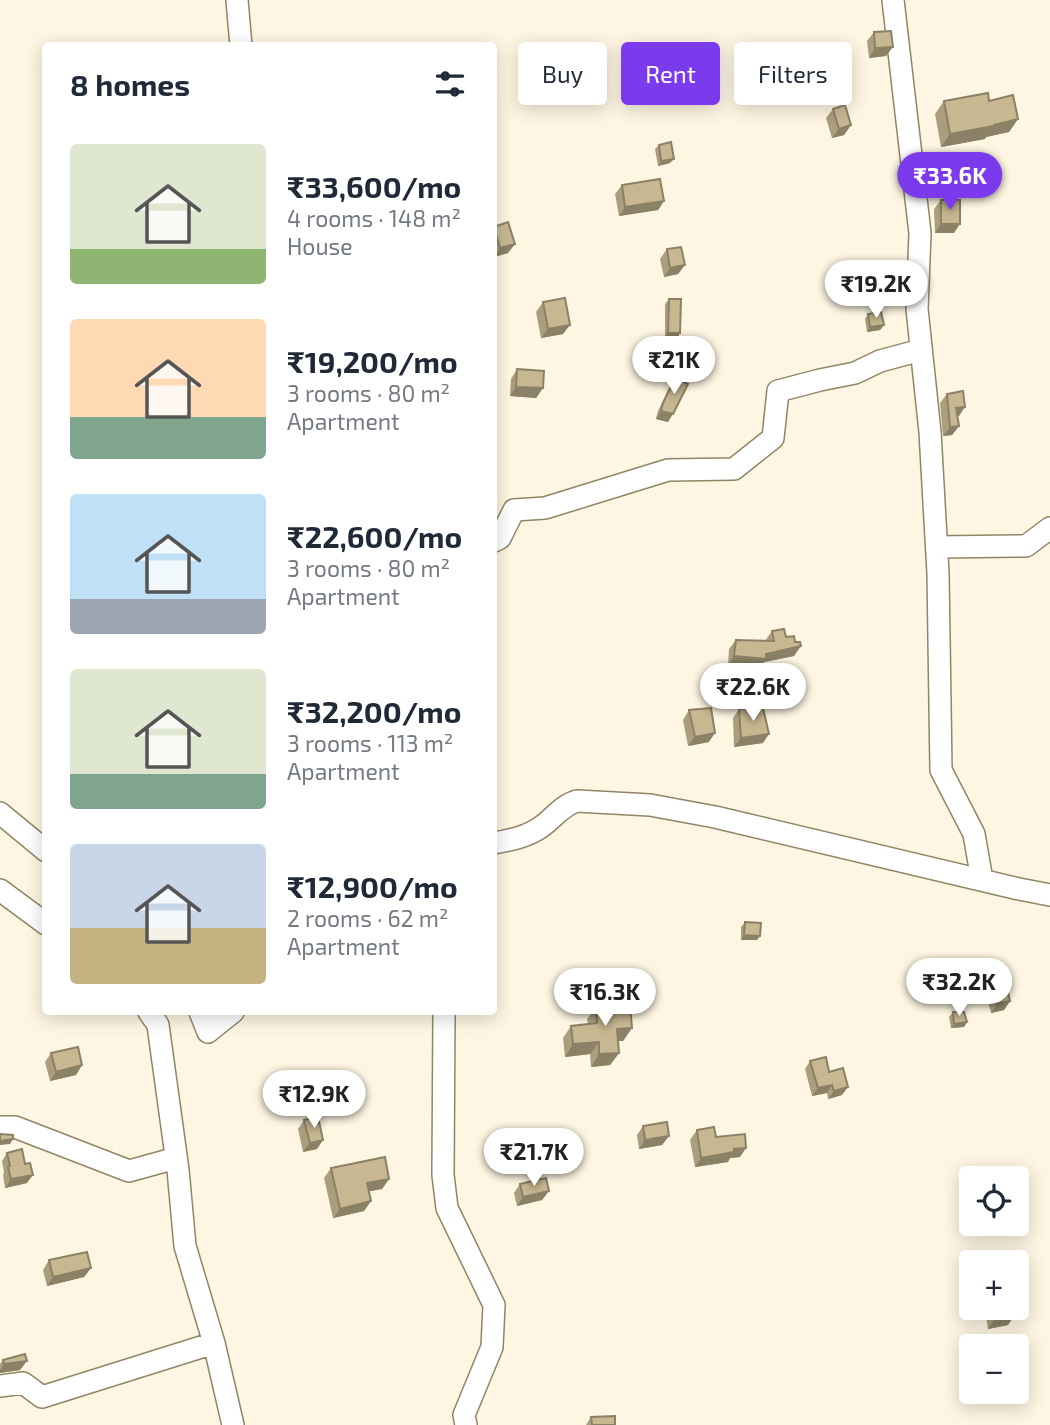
<!DOCTYPE html>
<meta charset="utf-8">
<style>
body{margin:0;font-family:"Exo 2",sans-serif;background:#f6f6f7;color:#1f2937;height:100vh;display:flex;flex-direction:column;font-size:26px;white-space:nowrap}
*{box-sizing:border-box;margin:0}
p{font-size:23px;color:#747a83}
.icon{flex:none;width:38px;height:38px;fill:none;stroke:currentColor;stroke-width:2;stroke-linecap:round;stroke-linejoin:round}
.map{position:relative;flex:1;overflow:hidden}
.sheet{position:absolute;left:42px;top:42px;width:455px;height:973px;display:flex;flex-direction:column;background:#fff;border-radius:7px;box-shadow:0 4px 18px #0003}
.sheet>*{flex:none}
.guide{position:absolute;left:518px;top:42px;width:427px;height:63px;display:flex;gap:14px}
.tools{position:absolute;left:959px;top:1166px;display:grid;gap:14px}
.tools a{display:grid;place-items:center;width:70px;height:70px;border-radius:7px;background:#fff;box-shadow:0 4px 18px #0003;font-size:35px}
.price{position:absolute;translate:-50% -60px;padding:0 16px;border-radius:24px;background:#fff;color:#222;font-size:23px;line-height:46px;filter:drop-shadow(0 2px 4px #0008)}
.price::after{content:'';position:absolute;left:50%;top:42px;width:21px;height:16px;margin-left:-10px;background:inherit;clip-path:polygon(0 0,100% 0,50% 100%)}
.price.active{background:#7c3aed;color:#fff}
ul{padding:0;list-style:none}
li{display:flex;align-items:center;gap:21px;height:175px;padding:0 28px}
li span{display:grid;place-items:center;flex:none;width:196px;height:140px;border-radius:7px;color:#555}
li>.icon{margin-inline-start:auto}
span .icon{width:84px;height:84px;fill:#fffc;stroke-width:1}
li b{font-size:30px}
h2{display:flex;justify-content:space-between;align-items:center;height:84px;padding:0 28px;font-size:30px}
.tag{padding:0 24px;border-radius:7px;background:#fff;box-shadow:0 4px 18px #0003;font-size:24px;line-height:63px}
.tag.active{background:#7c3aed;color:#fff}
.map>svg:first-child{display:block}
.lines{fill:none;stroke-linecap:round;stroke-linejoin:round}
.minor-casing{stroke:#918565;stroke-width:24}
.minor{stroke:#fff;stroke-width:21}
.wall{fill:#ab9e7d}
.shaded-wall{fill:#8b8166}
.building{fill:#c7b891;stroke:#8b8166;stroke-width:2}
</style>
<div class="map">
<svg width="1050" height="1425" viewBox="0 0 1050 1425">
<rect width="100%" height="100%" fill="#fef6e2"/>
<g class="lines">
<g class="minor-casing">
<path id="minor" d="M237 0 241 46
M893 0 920 233 917 309 930 432 938 573 941 770 974 834 982 880
M494 541 500 538 514 510 545 508 668 470 734 469 773 438 778 391 820 380 855 373 880 361 921 350
M937 547 1026 546 1050 528
M0 813 46 851
M494 843C510 840 527 837 541 827 554 818 562 805 577 801L650 805 715 817 1019 889 1050 895
M0 890 46 924
M149 1012 158 1025 178 1170 185 1246 214 1343 233 1425
M200 1012 208 1032 233 1012
M444 1012 443 1175 447 1208 494 1305 492 1347 464 1415 466 1425
M0 1127H15L129 1171 176 1158
M0 1386 23 1383 42 1397 214 1343"/>
</g>
<use href="#minor" class="minor"/>
</g>
<path class="wall" d="M874 32 886 56 869 58 867 41Z
M944 101H989L1018 119 1009 132 986 137 985 139 941 147 935 114Z
M833 109 851 125 844 135 832 138 826 118Z
M659 145 670 163 658 166 655 149Z
M622 185 664 201 658 210 619 216 615 194Z
M941 200 954 233H935L934 209Z
M494 227 508 253 494 257Z
M667 249 685 265 678 274 664 277 660 259Z
M669 299 680 333 677 338 665 337V304Z
M543 302 563 334 541 338 536 312Z
M868 314 884 325 880 330 867 332 865 319Z
M517 369 543 388 536 398 510 396 511 379Z
M675 378 668 422 656 419 658 411 670 386Z
M947 394 959 416H957L959 426 952 435 943 436 940 403Z
M772 631 786 637 794 656 764 662 759 669 728 666 729 649 736 640 765 641Z
M739 709 763 743 734 747 733 718Z
M689 710 709 742 688 746 683 720Z
M745 922 757 940H741V927Z
M990 975 1010 1001 1004 1010 991 1013 983 984Z
M596 1007 632 1028 623 1041H618L619 1053 610 1065 591 1067 590 1054 565 1057 563 1038 571 1026 588 1024 587 1019Z
M953 1012 967 1022 964 1027 951 1028 949 1017Z
M51 1053 82 1065 76 1075 50 1081 45 1062Z
M810 1061 829 1072 842 1095 828 1099 827 1093 812 1096 805 1069Z
M304 1120 317 1149 303 1152 298 1129Z
M643 1126 669 1136 662 1145 639 1149 637 1135Z
M697 1130 716 1137 740 1157 730 1158 728 1162 695 1167 690 1140Z
M7 1153 27 1183 5 1188 3 1175 4 1172 2 1161Z
M331 1168 389 1179 382 1189 369 1191 371 1201 364 1211 333 1218 324 1178Z
M520 1184 549 1191 542 1200 517 1206 514 1193Z
M49 1260 91 1268 84 1277 47 1286 43 1270Z
M987 1307H1012L1008 1325 988 1329 985 1310Z
M3 1360 20 1370 0 1373V1364Z
M591 1417 615 1425H586Z"/>
<path class="shaded-wall" d="M893 47 886 56 869 58 875 48Z
M1018 119 1009 132 986 137 985 139 941 147 950 134Z
M851 125 844 135 832 138 839 129Z
M674 159 670 163 658 166 661 161Z
M664 201 658 210 619 216 625 207Z
M941 224H960L954 233H935Z
M515 244 508 253 494 257 500 248Z
M685 265 678 274 664 277 670 268Z
M570 325 563 334 541 338 548 329Z
M884 325 880 330 867 332 870 327Z
M668 333H680L677 338 665 337Z
M516 387 543 388 536 398 510 396Z
M965 407 959 416 950 417 956 408Z
M661 411 673 414 668 422 656 419Z
M959 426 952 435 943 436 950 427Z
M801 646 794 656 764 662 759 669 728 666 734 656 766 654Z
M715 733 709 742 688 746 695 737Z
M769 734 763 743 734 747 741 738Z
M744 935 760 936 757 940H741Z
M1010 1001 1004 1010 991 1013 997 1004Z
M967 1022 964 1027 951 1028 954 1024Z
M632 1028 623 1041H608L617 1029Z
M599 1042 590 1054 565 1057 573 1044Z
M619 1053 610 1065 591 1067 599 1054Z
M82 1065 76 1075 50 1081 56 1072Z
M832 1085 827 1093 812 1096 818 1088Z
M848 1087 842 1095 828 1099 834 1091Z
M669 1136 662 1145 639 1149 645 1140Z
M13 1139 10 1144 0 1145V1141Z
M323 1140 317 1149 303 1152 310 1143Z
M746 1148 740 1157 730 1158 728 1162 695 1167 701 1158 734 1149Z
M33 1175 27 1183 5 1188 11 1179Z
M389 1179 382 1189 360 1193 367 1183Z
M549 1191 542 1200 517 1206 523 1197Z
M371 1201 364 1211 333 1218 340 1209Z
M91 1268 84 1277 47 1286 53 1277Z
M1014 1316 1008 1325 988 1329 995 1319Z
M27 1361 20 1370 0 1373V1370L4 1364Z"/>
<path class="building" d="M891 31 893 47 875 48 874 32Z
M988 93 989 101 1013 95 1018 119 994 125V126L950 134 944 101Z
M845 105 851 125 839 129 833 109Z
M671 142 674 159 661 161 659 145Z
M660 179 664 201 625 207 622 185Z
M941 200H960V224H941Z
M508 222 515 244 500 248 494 227Z
M681 247 685 265 670 268 667 249Z
M565 298 570 325 548 329 543 302Z
M669 299H681L680 333H668Z
M881 312 884 325 870 327 868 314Z
M517 369 544 371 543 388 516 387Z
M675 378 688 384 673 414 661 411 663 403Z
M963 391 965 407 956 408 959 426 950 427 947 394Z
M784 629 786 637 794 636 795 642H800L801 646 766 654V659L734 656 736 640 774 641 772 631Z
M711 708 715 733 695 737 689 710Z
M763 708 769 734 741 738 739 709Z
M745 922 761 923 760 936 744 935Z
M1003 971 1010 1001 997 1004 990 975Z
M630 1004 632 1028 617 1029 619 1053 599 1054V1042L573 1044 571 1026 597 1023 596 1007Z
M953 1012H964L967 1022 954 1024Z
M78 1047 82 1065 56 1072 51 1053Z
M826 1057 829 1072 843 1068 848 1087 834 1091 832 1085 818 1088 810 1061Z
M318 1117 323 1140 310 1143 304 1120Z
M667 1122 669 1136 645 1140 643 1126Z
M714 1127 716 1137 745 1134 746 1148 734 1149V1152L701 1158 697 1130Z
M0 1134 13 1135V1139L0 1141Z
M22 1149 25 1164 30 1163 33 1175 11 1179 8 1167 10 1166 7 1153Z
M385 1157 389 1179 367 1183 371 1201 340 1209 331 1168Z
M546 1178 549 1191 523 1197 520 1184Z
M87 1252 91 1268 53 1277 49 1260Z
M993 1307H1012L1014 1316 995 1319Z
M25 1354 27 1361 4 1364 3 1360Z
M615 1416V1425H592L591 1417Z"/>
</svg>
<div class="tools">
<a><svg class="icon" aria-label="locate" viewBox="0 0 24 24"><circle cx="12" cy="12" r="6"/><path d="M12 2v4M12 18v4M2 12h4M18 12h4"/></svg></a>
<a>+</a>
<a>−</a>
</div>
<b class="price active" style="left:950px;top:212px">₹33.6K</b>
<b class="price" style="left:876px;top:320px">₹19.2K</b>
<b class="price" style="left:674px;top:396px">₹21K</b>
<b class="price" style="left:753px;top:723px">₹22.6K</b>
<b class="price" style="left:959px;top:1018px">₹32.2K</b>
<b class="price" style="left:605px;top:1028px">₹16.3K</b>
<b class="price" style="left:314px;top:1130px">₹12.9K</b>
<b class="price" style="left:534px;top:1188px">₹21.7K</b>
<div class="guide">
<a class="tag">Buy</a>
<a class="tag active">Rent</a>
<a class="tag">Filters</a>
</div>
<section class="sheet">
<h2>8 homes<svg class="icon" aria-label="filters" viewBox="0 0 24 24"><path d="M4 7h16M4 17h16"/><circle cx="9" cy="7" r="2"/><circle cx="15" cy="17" r="2"/></svg></h2>
<ul>
<li><span style="background:linear-gradient(#dfe7d0 75%,#8fb573 0)"><svg class="icon" aria-label="home" viewBox="0 0 24 24"><path d="M3 11l9-7 9 7M6 9v11h12V9"/></svg></span><div><b>₹33,600/mo</b><p>4 rooms · 148 m²</p><p>House</p></div></li>
<li><span style="background:linear-gradient(#ffd9b3 70%,#7fa58c 0)"><svg class="icon" aria-label="home" viewBox="0 0 24 24"><path d="M3 11l9-7 9 7M6 9v11h12V9"/></svg></span><div><b>₹19,200/mo</b><p>3 rooms · 80 m²</p><p>Apartment</p></div></li>
<li><span style="background:linear-gradient(#bfe0f5 75%,#9aa5b1 0)"><svg class="icon" aria-label="home" viewBox="0 0 24 24"><path d="M3 11l9-7 9 7M6 9v11h12V9"/></svg></span><div><b>₹22,600/mo</b><p>3 rooms · 80 m²</p><p>Apartment</p></div></li>
<li><span style="background:linear-gradient(#dfe7d0 75%,#7fa58c 0)"><svg class="icon" aria-label="home" viewBox="0 0 24 24"><path d="M3 11l9-7 9 7M6 9v11h12V9"/></svg></span><div><b>₹32,200/mo</b><p>3 rooms · 113 m²</p><p>Apartment</p></div></li>
<li><span style="background:linear-gradient(#c9d6e8 60%,#c2b280 0)"><svg class="icon" aria-label="home" viewBox="0 0 24 24"><path d="M3 11l9-7 9 7M6 9v11h12V9"/></svg></span><div><b>₹12,900/mo</b><p>2 rooms · 62 m²</p><p>Apartment</p></div></li>
</ul>
</section>
</div>
